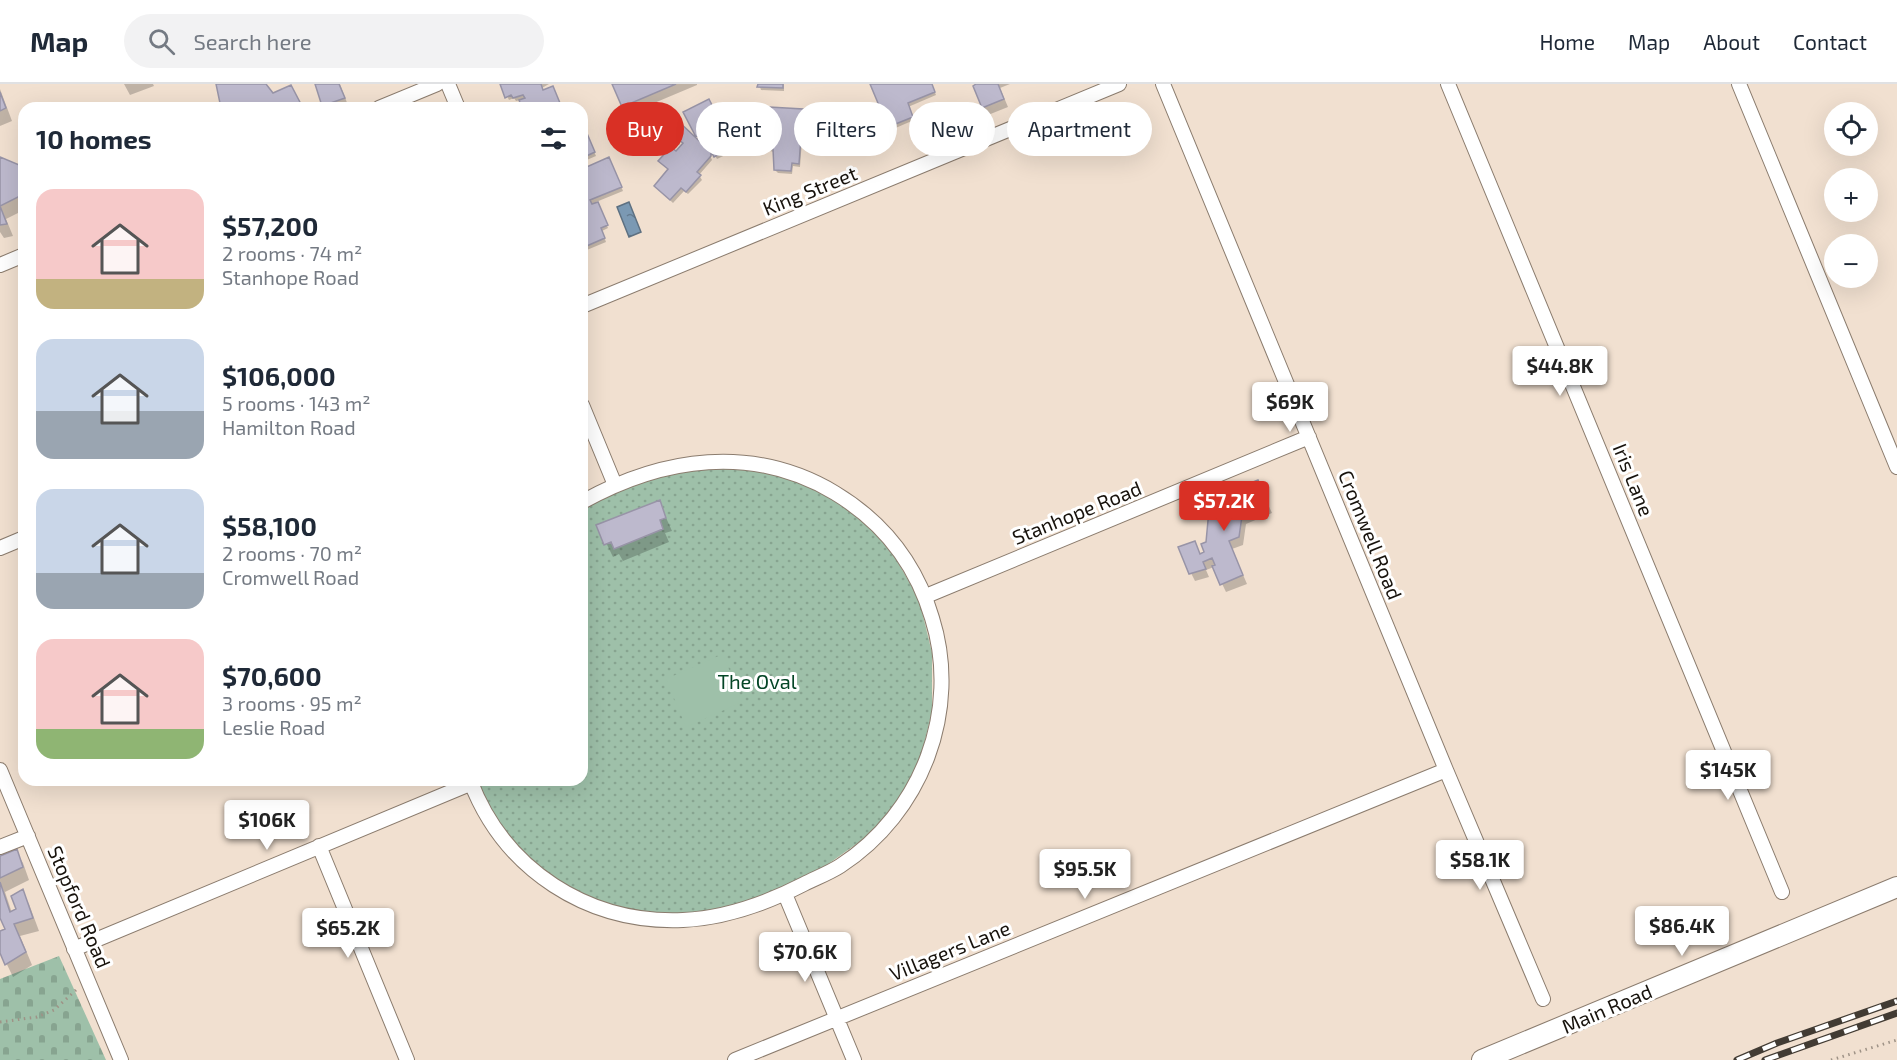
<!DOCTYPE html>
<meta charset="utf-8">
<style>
body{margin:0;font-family:"Exo 2",sans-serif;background:#f2f2f3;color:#1f2937;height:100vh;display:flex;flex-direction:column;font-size:22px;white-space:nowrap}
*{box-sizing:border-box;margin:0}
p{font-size:20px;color:#747a83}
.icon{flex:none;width:33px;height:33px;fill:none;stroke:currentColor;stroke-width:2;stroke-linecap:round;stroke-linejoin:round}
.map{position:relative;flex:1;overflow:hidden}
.side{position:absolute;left:18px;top:18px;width:570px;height:684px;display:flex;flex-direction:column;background:#fff;border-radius:18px;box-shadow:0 6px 24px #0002}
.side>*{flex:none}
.top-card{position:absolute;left:606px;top:18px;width:570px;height:54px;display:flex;gap:12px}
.tools{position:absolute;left:1824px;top:18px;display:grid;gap:12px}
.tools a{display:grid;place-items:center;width:54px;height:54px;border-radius:50%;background:#fff;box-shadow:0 6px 24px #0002;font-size:30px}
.price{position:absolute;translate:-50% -51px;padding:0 14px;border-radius:6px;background:#fff;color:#222;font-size:20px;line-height:39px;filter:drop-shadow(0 2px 3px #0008)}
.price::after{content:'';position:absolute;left:50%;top:36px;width:18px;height:14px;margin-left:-9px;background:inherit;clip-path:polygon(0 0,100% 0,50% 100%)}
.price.current{background:#d93025;color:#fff}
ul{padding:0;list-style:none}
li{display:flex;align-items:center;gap:18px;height:150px;padding:0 18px}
li span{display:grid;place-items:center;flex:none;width:168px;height:120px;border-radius:18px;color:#555}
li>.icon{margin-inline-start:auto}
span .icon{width:72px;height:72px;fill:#fffc;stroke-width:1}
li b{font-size:26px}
h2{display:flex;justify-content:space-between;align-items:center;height:72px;padding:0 18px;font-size:26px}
.tag{padding:0 21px;border-radius:27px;background:#fff;box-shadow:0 6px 24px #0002;font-size:21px;line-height:54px}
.tag.current{background:#d93025;color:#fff}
header{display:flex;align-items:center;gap:36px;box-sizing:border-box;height:84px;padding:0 30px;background:#fff;border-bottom:2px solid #e0e1e3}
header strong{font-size:28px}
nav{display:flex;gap:33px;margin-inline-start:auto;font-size:21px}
.search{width:420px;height:54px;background:#f2f2f3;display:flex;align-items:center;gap:15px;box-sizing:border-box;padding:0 21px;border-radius:33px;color:#747a83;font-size:22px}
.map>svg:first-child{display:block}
.cemetery{fill:url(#cemetery-stones)}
.park{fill:url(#park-dots)}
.pitch{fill:#9ec0a9}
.water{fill:url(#water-ripples);stroke:#5d7081;stroke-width:1.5}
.shadow{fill:#0003}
.building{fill:#bdb9cd;stroke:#9894a7;stroke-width:1.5}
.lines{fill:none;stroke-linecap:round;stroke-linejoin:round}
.minor-casing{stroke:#8b7c6e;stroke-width:16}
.secondary-casing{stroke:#8b7c6e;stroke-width:22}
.path{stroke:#9e9286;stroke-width:3;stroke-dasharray:1.5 4.5;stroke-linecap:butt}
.minor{stroke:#fff;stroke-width:14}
.secondary{stroke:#fff;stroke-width:20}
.rail-casing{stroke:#423b33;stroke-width:7}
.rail{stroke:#fff;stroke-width:4.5;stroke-dasharray:14;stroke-linecap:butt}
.labels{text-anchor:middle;stroke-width:6;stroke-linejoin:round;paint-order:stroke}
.street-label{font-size:20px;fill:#17120c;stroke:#fff}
.park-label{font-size:20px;fill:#044526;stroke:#fff}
</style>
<header>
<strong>Map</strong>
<div class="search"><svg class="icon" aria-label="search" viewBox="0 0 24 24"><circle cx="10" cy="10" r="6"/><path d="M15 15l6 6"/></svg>Search here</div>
<nav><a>Home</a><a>Map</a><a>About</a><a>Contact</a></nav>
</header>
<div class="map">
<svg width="1897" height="976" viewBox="0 0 1897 976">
<defs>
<pattern id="cemetery-stones" width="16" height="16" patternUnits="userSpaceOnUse" patternTransform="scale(1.5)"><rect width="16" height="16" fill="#9ec0a9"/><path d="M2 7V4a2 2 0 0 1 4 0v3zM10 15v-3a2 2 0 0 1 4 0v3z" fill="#87a490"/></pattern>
<pattern id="park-dots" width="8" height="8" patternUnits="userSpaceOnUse" patternTransform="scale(1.5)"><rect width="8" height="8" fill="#9ec0a9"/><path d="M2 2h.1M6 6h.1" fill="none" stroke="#87a490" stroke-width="1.8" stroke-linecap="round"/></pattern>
<pattern id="water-ripples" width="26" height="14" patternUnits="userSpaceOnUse" patternTransform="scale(1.5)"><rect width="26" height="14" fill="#7b99b3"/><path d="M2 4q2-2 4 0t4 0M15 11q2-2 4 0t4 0" fill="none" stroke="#647b90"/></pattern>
</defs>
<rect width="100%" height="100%" fill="#f1e0d0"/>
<path class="cemetery" d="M59 872 106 976H0V895Z"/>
<path class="park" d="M772 380 858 430 892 468 919 515 932 569V627L921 673 894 724 862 756 814 790 779 812 723 826 662 833 610 823 551 800 504 755 468 696H582V420L653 389Z"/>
<path class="pitch" d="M723 570 742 618 686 643 666 595Z"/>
<path class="water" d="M643 39H648L654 43 646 53 643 62 635 63 633 57Z
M629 118 641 148 629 153 617 123Z"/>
<path class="shadow" d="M124 0H153L154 2 130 11Z
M316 0H340L349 24H325Z
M501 0H549L542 4 543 8 561 24H524L521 16 516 17 514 14 509 16Z
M614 0H697V1L628 30Z
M759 0H784V7L761 6Z
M872 0H931L936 11 908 23 914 36 891 46Z
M978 0H1010L1000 4 1008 23 988 31 983 23Z
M0 5 12 37 0 42Z
M802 27 804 30 800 83 793 82 792 90 778 89 775 86 774 68 770 67 768 64Z
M685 29 721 41 729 37 742 63 717 75 705 53 699 56Z
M582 50 587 52 596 72 582 78Z
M668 51 709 69 712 76 699 91 702 96 688 110 684 107 673 119 655 102 669 86 660 77 676 69 684 61 681 58 679 61Z
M0 74 24 84V126L6 135 13 152 4 154 0 148Z
M611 78 623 107 596 118 608 144 602 147 606 158 582 168V86Z
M1257 397 1272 429 1246 440 1243 461 1232 465 1247 500 1226 508 1214 483 1206 486 1209 493 1195 497 1191 489 1194 459 1200 471 1206 469 1207 458Z
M659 418 672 447 665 449 669 458 623 477 619 470 613 473 598 442Z
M16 767 23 779 29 796 5 808 12 829 18 826 22 807 29 820 39 847 20 852 32 881 13 893 0 866V848L7 845 0 830V774Z"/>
<path class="building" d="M216 0H266L273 9 291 1 303 24H221Z
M315 0H339L345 14 322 22Z
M500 0H541L543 6 553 2 562 24H522L519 16 525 14 523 11 513 14 511 11 505 14Z
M612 0H676L622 23Z
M758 0H783V4L757 3Z
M870 0H932L935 8 908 19 913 33 888 43Z
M976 0H998L1004 15 982 24 973 2Z
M0 8 6 24 0 27Z
M709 15 733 63 714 73 702 50 696 53 683 28Z
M769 23 803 25 799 80 792 79 791 87 774 86 773 65 766 64Z
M676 35 711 68V72L697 88 701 91 686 108 681 104 670 116 654 102 668 85 658 77 671 63 676 67 683 59 679 56 676 59 664 47Z
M730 35 741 59 733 63 721 39Z
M586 47 595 68 582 74V48Z
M0 73 24 83V110L0 122 7 140 0 141Z
M609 73 622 103 590 116 592 120 598 118 608 141 601 144 605 154 582 164V85Z
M1258 396 1268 421 1242 432 1239 453 1229 457 1243 491 1220 501 1212 482 1215 481 1212 474 1203 478 1206 485 1189 490 1178 463 1195 457 1200 470 1204 468 1201 460 1206 458 1210 415Z
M660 416 666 434 660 436 663 445 614 465 611 458 604 461 596 441Z
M17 765 23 783 0 794V772Z
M0 798 10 828 16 825 11 812 23 805 33 834 14 840 26 868 5 881 0 869V847L5 845 0 834Z"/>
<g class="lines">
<g class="minor-casing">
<path id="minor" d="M448 0 458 24
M1163 0 1446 686 1543 915
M1448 0 1782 808
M1739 0 1897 383
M379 24 437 0
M0 181 24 171
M582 222 1119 0
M582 321 615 401
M0 464 24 454
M926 512 1309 353
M0 686 121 976
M470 696C504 786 588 840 683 836 725 834 767 819 804 800 816 794 829 789 840 782 922 729 961 626 932 534 916 480 883 438 835 409 753 360 663 373 582 418
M319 762 407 976
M0 763 28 752
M785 810 854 976
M74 865 472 699
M735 976 1446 686"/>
</g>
<g class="secondary-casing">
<path id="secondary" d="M1482 976 1897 803"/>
</g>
<path class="path" d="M0 938 37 933 54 926 76 906
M1831 976 1897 956"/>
<use href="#minor" class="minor"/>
<use href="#secondary" class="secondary"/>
<g class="rail-casing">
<path id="rail" d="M1737 976 1777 959 1897 917
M1765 976 1897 929"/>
</g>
<use href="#rail" class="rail"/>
</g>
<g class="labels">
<g class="street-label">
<text transform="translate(810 107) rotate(-22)" y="7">King Street</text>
<text transform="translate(1633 396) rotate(68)" y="7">Iris Lane</text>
<text transform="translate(1077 429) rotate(-22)" y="7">Stanhope Road</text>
<text transform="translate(1370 451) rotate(68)" y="7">Cromwell Road</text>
<text transform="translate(79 823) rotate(67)" y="7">Stopford Road</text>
<text transform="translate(950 867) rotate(-22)" y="7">Villagers Lane</text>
<text transform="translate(1607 925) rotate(-23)" y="7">Main Road</text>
</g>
<g class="park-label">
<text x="757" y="605">The Oval</text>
</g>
</g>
</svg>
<div class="tools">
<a><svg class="icon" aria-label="locate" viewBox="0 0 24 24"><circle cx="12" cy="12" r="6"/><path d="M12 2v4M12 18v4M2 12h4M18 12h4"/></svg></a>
<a>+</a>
<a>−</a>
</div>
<b class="price" style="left:1560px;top:313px">$44.8K</b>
<b class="price" style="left:1290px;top:349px">$69K</b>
<b class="price current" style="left:1224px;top:448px">$57.2K</b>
<b class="price" style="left:1728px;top:717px">$145K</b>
<b class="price" style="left:267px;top:767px">$106K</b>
<b class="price" style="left:1480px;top:807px">$58.1K</b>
<b class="price" style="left:1085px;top:816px">$95.5K</b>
<b class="price" style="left:1682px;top:873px">$86.4K</b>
<b class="price" style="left:348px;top:875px">$65.2K</b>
<b class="price" style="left:805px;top:899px">$70.6K</b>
<div class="top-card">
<a class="tag current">Buy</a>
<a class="tag">Rent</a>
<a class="tag">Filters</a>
<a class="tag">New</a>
<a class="tag">Apartment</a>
</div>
<section class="side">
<h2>10 homes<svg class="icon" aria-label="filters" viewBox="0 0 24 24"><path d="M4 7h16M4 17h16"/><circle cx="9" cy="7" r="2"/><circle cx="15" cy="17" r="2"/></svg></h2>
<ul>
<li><span style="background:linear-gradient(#f6c9c9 75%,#c2b280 0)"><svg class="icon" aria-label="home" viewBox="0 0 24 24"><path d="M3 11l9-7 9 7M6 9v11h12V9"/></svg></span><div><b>$57,200</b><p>2 rooms · 74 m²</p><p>Stanhope Road</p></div></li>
<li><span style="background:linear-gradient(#c9d6e8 60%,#9aa5b1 0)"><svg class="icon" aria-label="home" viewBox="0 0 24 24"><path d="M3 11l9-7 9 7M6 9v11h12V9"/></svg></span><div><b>$106,000</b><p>5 rooms · 143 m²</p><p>Hamilton Road</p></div></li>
<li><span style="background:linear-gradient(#c9d6e8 70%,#9aa5b1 0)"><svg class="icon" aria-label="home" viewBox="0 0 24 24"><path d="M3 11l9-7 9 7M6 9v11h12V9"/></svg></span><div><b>$58,100</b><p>2 rooms · 70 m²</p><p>Cromwell Road</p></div></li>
<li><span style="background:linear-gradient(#f6c9c9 75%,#8fb573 0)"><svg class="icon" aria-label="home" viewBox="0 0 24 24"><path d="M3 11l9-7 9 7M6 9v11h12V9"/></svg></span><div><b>$70,600</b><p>3 rooms · 95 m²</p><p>Leslie Road</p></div></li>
</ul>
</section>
</div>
